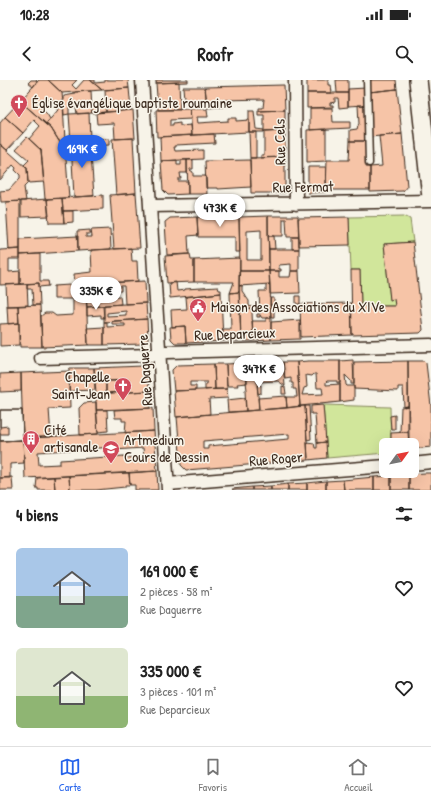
<!DOCTYPE html>
<html lang="fr">
<meta charset="utf-8">
<style>
body{margin:0;font-family:"Patrick Hand",sans-serif;background:#f2f2f2;color:#222;height:100vh;display:flex;flex-direction:column;font-size:15px;white-space:nowrap}
*{box-sizing:border-box;margin:0}
p{font-size:13px;color:#767676}
.icon{flex:none;width:22px;height:22px;fill:none;stroke:currentColor;stroke-width:2;stroke-linecap:round;stroke-linejoin:round}
.map{position:relative;height:410px;overflow:hidden}
.side{display:flex;flex-direction:column;background:#fff;flex:1}
.side>*{flex:none}
.needle{width:26px;rotate:57deg}
.buttons{position:absolute;left:379px;top:358px;display:grid;gap:8px}
.buttons a{display:grid;place-items:center;width:40px;height:40px;border-radius:6px;background:#fff;box-shadow:0 4px 16px #0002;font-size:20px}
.price{position:absolute;translate:-50% -34px;padding:0 9px;border-radius:14px;background:#fff;color:#222;font-size:13px;line-height:26px;filter:drop-shadow(0 1px 2px #0008)}
.price::after{content:'';position:absolute;left:50%;top:24px;width:12px;height:9px;margin-left:-6px;background:inherit;clip-path:polygon(0 0,100% 0,50% 100%)}
.price.on{background:#2563eb;color:#fff}
ul{padding:0;list-style:none}
li{display:flex;align-items:center;gap:12px;height:100px;padding:0 16px}
li span{display:grid;place-items:center;flex:none;width:112px;height:80px;border-radius:6px;color:#555}
li>.icon{margin-inline-start:auto}
span .icon{width:48px;height:48px;fill:#fffc;stroke-width:1}
li b{font-size:17px}
h2{display:flex;justify-content:space-between;align-items:center;height:48px;padding:0 16px;font-size:17px}
.status{display:flex;justify-content:space-between;align-items:center;height:28px;padding:0 20px;background:#fff;direction:ltr}
.status svg{height:11px;fill:currentColor}
header{display:flex;justify-content:space-between;align-items:center;height:52px;padding:0 16px;background:#fff;font-size:18px;font-weight:800}
.tab-bar{display:flex;justify-content:space-around;align-items:center;height:56px;border-top:1px solid #e0e0e0;background:#fff;font-size:11px;color:#767676}
.tab-bar a{display:grid;justify-items:center;gap:2px}
.tab-bar .on{color:#2563eb}
.map>svg:first-child{display:block}
.green{fill:#d1e69b;stroke:#86885c}
.building{fill:#f6c4a7;stroke:#3b2a1e;fill-rule:evenodd}
.lines{fill:none;stroke-linecap:round;stroke-linejoin:round}
.service-casing{stroke:#3b2a1e;stroke-width:9}
.minor-casing{stroke:#3b2a1e;stroke-width:15}
.secondary-casing{stroke:#3b2a1e;stroke-width:20}
.service{stroke:#f7f3e8;stroke-width:6}
.minor{stroke:#f7f3e8;stroke-width:12}
.secondary{stroke:#f7f3e8;stroke-width:17}
.labels{text-anchor:middle;stroke-width:3;stroke-linejoin:round;paint-order:stroke}
.poi-label{font-size:15px;fill:#3b2a1e;stroke:#f7f3e8;text-anchor:start}
.street-label{font-size:15px;fill:#3b2a1e;stroke:#f7f3e8}
</style>
<div class="status"><b>10:28</b><svg viewBox="0 0 49 12"><path d="M0 12V9h3v3zM5 12V6h3v6zM10 12V3h3v9zM15 12V0h3v12zM26 1h20v11H26zM47 4h2v5h-2z"/></svg></div>
<header><svg class="icon" aria-label="back" viewBox="0 0 24 24"><path d="M15 5l-7 7 7 7"/></svg>Roofr<svg class="icon" aria-label="search" viewBox="0 0 24 24"><circle cx="10" cy="10" r="6"/><path d="M15 15l6 6"/></svg></header>
<div class="map">
<svg width="431" height="410" viewBox="0 0 431 410">
<rect width="100%" height="100%" fill="#f7f3e8"/>
<filter id="ink" filterUnits="userSpaceOnUse"><feTurbulence type="fractalNoise" baseFrequency=".025" numOctaves="2"/><feDisplacementMap in="SourceGraphic" scale="8" xChannelSelector="R" yChannelSelector="G"/><feConvolveMatrix kernelMatrix="1 2 1 2 8 2 1 2 1" color-interpolation-filters="sRGB"/></filter>
<g filter="url(#ink)">
<path class="green" d="M404 136 410 139 413 162 384 164 390 219H394L395 226H361L360 190H351L349 137Z
M323 325 390 327 391 365H386V373L327 378Z"/>
<path class="building" d="M31 0H36L37 1 33 7 28 3Z
M39 0H48L62 13 63 24 58 30 53 26 52 19 50 18 41 28 47 34 50 39 46 44 20 21Z
M48 0H77L72 5 76 9 84 0H90L102 10 62 13Z
M90 0H95V3L105 2V0H128L129 8 102 10Z
M156 0H188V2L156 3Z
M307 0H328V5H331L332 13H307Z
M336 0H348V13H337Z
M369 0H396L397 9 369 12Z
M179 2 180 30H158L156 3Z
M284 5 285 30 259 31V28H263L264 19 224 20V27L207 28 205 7Z
M183 7H205L207 24H200V26H197L196 24H189V21H185V19H184Z
M129 8 131 30 106 32 105 10Z
M366 8V25L348 26V9Z
M397 9 402 54 370 57 369 12Z
M91 11 92 33 77 34 76 27H69V34L64 35 63 20H64V16L75 14V12Z
M307 13H348V27L339 28 338 18H335V22L330 23V25H333V27L307 28Z
M20 21 51 48 62 66H65L69 118 45 119 41 70 29 59 40 46 34 40 23 53 5 37Z
M63 24 65 61H59L51 48 46 44Z
M106 24V32L92 33V25Z
M358 25H369L366 61H350V50L357 49 359 44Z
M310 28H332L333 42H350V48L310 50Z
M190 29 191 39 170 40V46H173V44L180 43V46L191 45 192 55 157 57 156 30Z
M190 29H207L208 37H197L198 43 228 41V38H236V41L249 40V52L192 55Z
M133 30 135 58 115 59 114 43 97 44 96 33Z
M285 30V51L264 52V35H258V31Z
M249 31H254L256 49 264 50V52H249Z
M89 33 90 60 71 62 69 34Z
M5 37 23 53 7 70 0 64V43Z
M326 49V81L307 82V50Z
M285 51V77L261 78V75H264V52Z
M249 52H256V78H250Z
M214 54 215 63 176 65V67H174L175 71 203 70V79L161 81 160 57Z
M402 54 407 106 403 111 370 112V87L382 86 379 56Z
M27 57 41 70 44 102 28 103 27 88 24 85 29 80 16 69Z
M133 58 136 113 116 115 112 59Z
M109 59V65L94 66V60Z
M90 60 94 116 74 117 71 62Z
M350 61H366V87H370V110H326L327 80H349Z
M0 64 27 88 28 103 24 107 26 121 1 122 0 111 9 110 20 98V95L15 90 16 88 13 85 0 100Z
M285 77V113H251L250 78Z
M177 80V85H181V80H187V93H180L181 99H178V101H188V114L168 115 163 110 161 81Z
M187 80H193V89H190V90L193 92V96H206L207 114H188Z
M250 80 251 107 218 109V108H206L205 81Z
M308 87H326V112L308 113Z
M136 113 140 168 114 169 110 115Z
M103 115V129L63 131 62 118Z
M62 118 64 143H49L47 119Z
M47 119 49 136 21 137V121Z
M20 121V169L9 170 6 122Z
M63 131H73V142L64 143Z
M268 136 269 191H240L239 137ZM261 150V180H247V151Z
M268 136H298L299 157H287L286 139H283V156H268Z
M197 137H239L240 172H235V157H198Z
M197 137 198 155 188 156 189 174 167 175 165 142 170 138Z
M349 137 350 165 299 166 298 138Z
M110 149 111 169 78 171 77 151 90 150V154H86V157H92L91 150Z
M78 156V171L20 175V159Z
M268 156H274L275 169H269Z
M292 157H299V169H292Z
M413 162 423 250 420 253 352 255 351 190H360L361 226H395L394 219 390 220 384 164Z
M131 168 132 181H137L138 201 75 205 74 194 92 192 91 170Z
M20 169V179H9V192L20 191V204L0 205V170Z
M269 169H299V191H291V184L279 185V189H281V191H269Z
M40 174V201H48L49 206 39 207V203L20 204V175Z
M190 174 191 180H194V202L167 203 165 176Z
M240 178 239 212 230 213 234 202H194V180Z
M239 191H269L270 204 239 206Z
M269 191H279V197H290L291 191H299L300 213 270 214Z
M145 201 146 223 125 224 124 206H121V211L86 213V204Z
M176 202 177 211 185 210V209L218 207 219 210H221V213L170 218 169 203Z
M39 203 40 225H33L32 209H27V204Z
M27 204 28 225 7 226 6 205Z
M86 204 88 265 42 267 41 236 45 233H52L56 236 73 235V219H54V206Z
M270 204 271 238H262L260 235V237H257V234H260L259 211H266V205Z
M242 205V211L249 221V226L252 227V231L249 228H240L239 206Z
M239 212 241 261H223V249H231L230 213Z
M221 213 223 261 186 263 185 246 172 247 171 230 187 229 186 217Z
M120 216 121 224 87 227 86 217Z
M296 216H300V224H296Z
M270 218H274V225H270Z
M146 223 147 239 104 242V225ZM126 231V235L107 236V233Z
M351 223 352 255 301 257 300 224Z
M40 225 42 267H20L18 226Z
M270 225H274V237H271Z
M7 226H18L19 243 8 244Z
M103 226 104 238H101V235L87 236V227Z
M240 228H249L252 231 253 261H241Z
M266 238H271V260L253 261 252 241H266Z
M147 239 148 259 144 264 104 265V242H107V247L125 246V244H112V241Z
M300 240V259L271 260V242Z
M19 243V265L0 266V244Z
M185 246 186 263H175L171 259 170 247Z
M104 247V265H88L87 248Z
M353 280 354 304H351V301L345 295 346 305 347 306H354V320L340 322V281Z
M308 281H340V303H337V301H327L326 302V305L340 304V322L300 326 297 282ZM314 294H316L317 308H322L323 314 302 315 304 308 307 307 306 295 312 296Z
M408 281H424L426 283 431 326V367L412 369V365H409Z
M408 281V326L404 327 403 307H398V311L354 309V282Z
M283 282H297L300 326 287 328 286 317H297L296 309H293V303H291V298L285 299Z
M283 282 285 306 278 301 257 302 256 283Z
M246 283H256L259 330 246 331 245 310H247L246 302H247Z
M246 283 247 303 237 304 238 306H227L226 284Z
M214 284 215 309 205 310V304H207V302H190V306H196V310L174 311 172 290 177 285Z
M214 284H226L227 309H215Z
M143 286 148 291 149 311 129 312 127 303H129V300L106 301V313L96 314 94 288Z
M69 288H94L95 310 69 311Z
M69 291 70 328 49 329 51 357 23 358 21 293Z
M21 293V311L0 312V294Z
M106 301H121L122 312 106 313Z
M257 305H261V313L258 314Z
M282 306 285 307 286 314H282Z
M129 308V312H122L121 309Z
M227 309 228 318 209 319 210 334 176 337 174 311Z
M149 311 150 328 96 330V314Z
M286 316 287 328 259 330 258 318Z
M245 318 246 331 228 332 227 320Z
M96 322 98 354 80 355 79 328 84 323Z
M323 325 326 362 317 363 315 334H311V326Z
M305 326 308 380 186 390 181 385 177 337ZM289 354V359L208 366V369H203V361Z
M305 326H309L311 359 307 360Z
M408 326V352H400L401 327Z
M153 328 154 351 125 353 126 341H122V338H115L114 330Z
M0 330H22L23 360 0 361V354H8V346L0 347Z
M0 330H22L23 360 0 361Z
M96 330H107L108 351 98 352Z
M395 335V349H391L390 336Z
M154 351 157 391 25 398 23 358ZM114 367V370L143 368 144 377 124 378V376L60 380V384L39 385 38 372Z
M408 352 409 365H391V353Z
M23 360 24 383 10 384V398H0V361Z
M307 362 314 363 315 368H317V363L326 362 327 378 308 380Z
M157 391 158 410H135V405H130L129 393Z
M129 393 130 405H125V407L96 410H70L69 396Z
M425 393H431V410H409V394Z
M409 394V410H391V396Z
M69 396 70 410H55L54 397Z
M391 396V410H374V397Z
M12 397 13 410H0V398Z
M54 397 55 410H38V408H36L37 398Z
M374 397V410H344L343 400Z
M343 400 344 410H326V401Z
M326 401V410H307V403Z
M307 403V410H288V404Z
M288 404V410H271V406Z
M271 406V410H252V407Z
M252 407V410H233L232 409Z"/>
<g class="lines">
<g class="service-casing">
<path id="service" d="M367 0 369 83"/>
</g>
<g class="minor-casing">
<path id="minor" d="M142 0 168 410
M295 0 296 124
M151 126 431 121
M41 278 153 275 167 272 431 265
M412 384 431 382
M168 404 386 386"/>
</g>
<g class="secondary-casing">
<path id="secondary" d="M418 0 431 117"/>
</g>
<use href="#service" class="service"/>
<use href="#minor" class="minor"/>
<use href="#secondary" class="secondary"/>
</g>
</g>
<defs>
<g id="church-pin" transform="scale(0.9)"><path d="M0 17L-7.5 6A9.5 9.5 0 1 1 7.5 6Z" fill="#d1495b" stroke="#f7f3e8"/><path d="M-1.2-6h2.4v3.5h3.3v2.4h-3.3V6h-2.4V-.1h-3.3v-2.4h3.3Z" fill="#fff"/></g>
<g id="civic-pin" transform="scale(0.9)"><path d="M0 17L-7.5 6A9.5 9.5 0 1 1 7.5 6Z" fill="#d1495b" stroke="#f7f3e8"/><path d="M-.6-6.5H3V-4.5H.6V-3L4-1V1h2V6H-6V1h2V-1L-.6-3ZM-1.2 2.5V6h2.4V2.5Z" fill="#fff"/></g>
<g id="building-pin" transform="scale(0.9)"><path d="M0 17L-7.5 6A9.5 9.5 0 1 1 7.5 6Z" fill="#d1495b" stroke="#f7f3e8"/><path d="M-4-6H4V6H1V3H-1V6H-4ZM-2.5-4.3h1.7v1.8h-1.7ZM.8-4.3h1.7v1.8H.8ZM-2.5-1h1.7V.8h-1.7ZM.8-1h1.7V.8H.8Z" fill="#fff"/></g>
<g id="university-pin" transform="scale(0.9)"><path d="M0 17L-7.5 6A9.5 9.5 0 1 1 7.5 6Z" fill="#d1495b" stroke="#f7f3e8"/><path d="M0-5L7-2L0 1L-7-2ZM-4 1L0 2.5L4 1V4Q0 6-4 4Z" fill="#fff"/></g>
</defs>
<g fill-rule="evenodd">
<use href="#church-pin" x="19" y="23"/>
<use href="#civic-pin" x="198" y="227"/>
<use href="#church-pin" x="123" y="306"/>
<use href="#building-pin" x="31" y="359"/>
<use href="#university-pin" x="111" y="369"/>
</g>
<g class="labels">
<g class="poi-label">
<text x="32" y="28">Église évangélique baptiste roumaine</text>
<text x="211" y="232">Maison des Associations du XIVe</text>
<text x="110" y="302" text-anchor="end">Chapelle<tspan x="110" dy="17">Saint-Jean</tspan></text>
<text x="44" y="355">Cité<tspan x="44" dy="17">artisanale</tspan></text>
<text x="124" y="365">Artmedium<tspan x="124" dy="17">Cours de Dessin</tspan></text>
</g>
<g class="street-label">
<text transform="translate(280 62) rotate(-91)" y="5">Rue Cels</text>
<text transform="translate(303 107) rotate(-1)" y="5">Rue Fermat</text>
<text transform="translate(235 254) rotate(-2)" y="5">Rue Deparcieux</text>
<text transform="translate(145 290) rotate(-94)" y="5">Rue Daguerre</text>
<text transform="translate(276 379) rotate(-5)" y="5">Rue Roger</text>
</g>
</g>
</svg>
<div class="buttons">
<a><svg class="needle" viewBox="-14 -14 28 28"><path d="M0-13l5 13h-10z" fill="#e53935"/><path d="M0 13l5-13h-10z" fill="#767676"/></svg></a>
</div>
<b class="price on" style="left:82px;top:89px">169K €</b>
<b class="price" style="left:220px;top:148px">473K €</b>
<b class="price" style="left:96px;top:231px">335K €</b>
<b class="price" style="left:259px;top:309px">347K €</b>
</div>
<section class="side">
<h2>4 biens<svg class="icon" aria-label="filters" viewBox="0 0 24 24"><path d="M4 7h16M4 17h16"/><circle cx="9" cy="7" r="2"/><circle cx="15" cy="17" r="2"/></svg></h2>
<ul>
<li><span style="background:linear-gradient(#a9c7e8 60%,#7fa58c 0)"><svg class="icon" aria-label="home" viewBox="0 0 24 24"><path d="M3 11l9-7 9 7M6 9v11h12V9"/></svg></span><div><b>169 000 €</b><p>2 pièces · 58 m²</p><p>Rue Daguerre</p></div><svg class="icon" aria-label="heart" viewBox="0 0 24 24"><path d="M12 20l-8-8c-3-5 5-10 8-4 3-6 11-1 8 4z"/></svg></li>
<li><span style="background:linear-gradient(#dfe7d0 60%,#8fb573 0)"><svg class="icon" aria-label="home" viewBox="0 0 24 24"><path d="M3 11l9-7 9 7M6 9v11h12V9"/></svg></span><div><b>335 000 €</b><p>3 pièces · 101 m²</p><p>Rue Deparcieux</p></div><svg class="icon" aria-label="heart" viewBox="0 0 24 24"><path d="M12 20l-8-8c-3-5 5-10 8-4 3-6 11-1 8 4z"/></svg></li>
</ul>
</section>
<nav class="tab-bar">
<a class="on"><svg class="icon" aria-label="map" viewBox="0 0 24 24"><path d="M3 6l6-2 6 2 6-2v14l-6 2-6-2-6 2zM9 4v14M15 6v14"/></svg>Carte</a>
<a><svg class="icon" aria-label="saved" viewBox="0 0 24 24"><path d="M7 4h10v16l-5-4-5 4z"/></svg>Favoris</a>
<a><svg class="icon" aria-label="home" viewBox="0 0 24 24"><path d="M3 11l9-7 9 7M6 9v11h12V9"/></svg>Accueil</a>
</nav>
